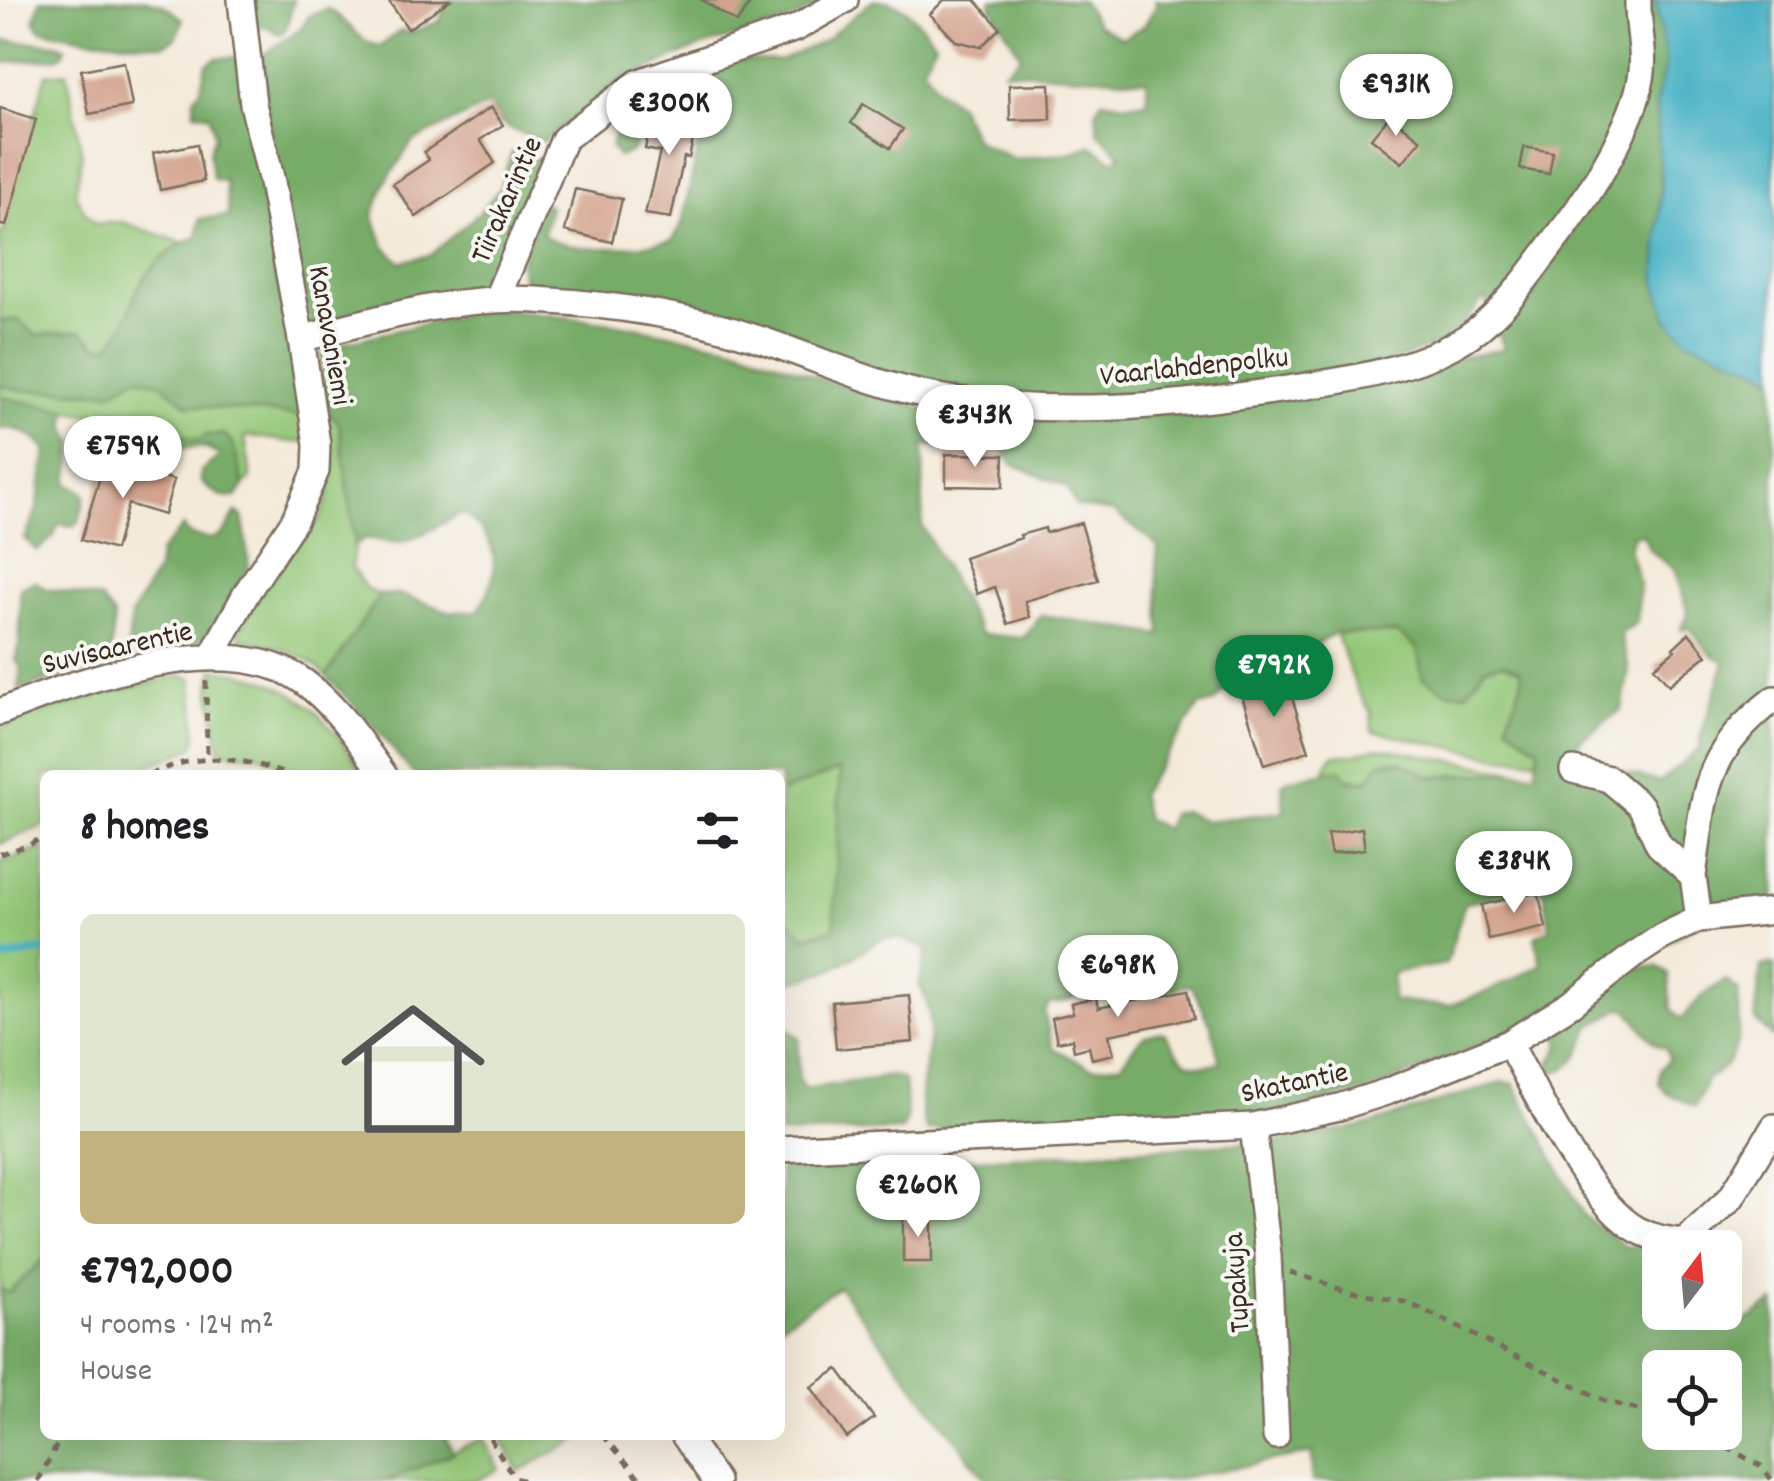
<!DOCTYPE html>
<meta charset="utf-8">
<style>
body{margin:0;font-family:Dekko,sans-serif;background:#f2f2f2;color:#202124;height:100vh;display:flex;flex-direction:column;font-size:38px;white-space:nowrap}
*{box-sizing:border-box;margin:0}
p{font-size:32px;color:#757577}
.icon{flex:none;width:55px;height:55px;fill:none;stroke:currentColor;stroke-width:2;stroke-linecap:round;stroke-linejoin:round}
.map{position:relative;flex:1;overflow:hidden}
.drawer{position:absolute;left:40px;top:770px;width:745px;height:670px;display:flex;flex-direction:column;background:#fff;border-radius:15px;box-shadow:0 10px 40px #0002}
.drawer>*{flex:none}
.needle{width:65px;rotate:16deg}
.buttons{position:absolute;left:1642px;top:1230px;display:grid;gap:20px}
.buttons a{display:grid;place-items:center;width:100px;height:100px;border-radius:15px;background:#fff;box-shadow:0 10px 40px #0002;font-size:50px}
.price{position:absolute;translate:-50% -85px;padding:0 22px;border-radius:35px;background:#fff;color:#222;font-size:32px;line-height:65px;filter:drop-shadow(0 2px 5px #0008)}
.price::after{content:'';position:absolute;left:50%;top:60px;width:30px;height:22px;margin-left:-15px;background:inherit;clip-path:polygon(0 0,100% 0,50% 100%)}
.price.current{background:#0b8043;color:#fff}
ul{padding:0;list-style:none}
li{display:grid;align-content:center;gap:20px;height:530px;padding:0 40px}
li+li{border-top:2px solid #e0e0e0}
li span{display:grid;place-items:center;height:310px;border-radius:15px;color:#555}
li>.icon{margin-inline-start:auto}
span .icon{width:180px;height:180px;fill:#fffc;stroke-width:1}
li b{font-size:42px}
h2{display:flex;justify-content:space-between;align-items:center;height:120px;padding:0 40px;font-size:42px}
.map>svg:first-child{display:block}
.green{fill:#94c778;stroke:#68784b;stroke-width:2.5}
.forest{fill:#77ac68;stroke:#596b43;stroke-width:2.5;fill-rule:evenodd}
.water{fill:#48b2c5;stroke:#426e72;stroke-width:2.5}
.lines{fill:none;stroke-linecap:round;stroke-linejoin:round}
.stream{stroke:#48b2c5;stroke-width:8}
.building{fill:#d3a38e}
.minor-casing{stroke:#7c6d5f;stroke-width:30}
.path{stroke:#7c6d5f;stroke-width:5;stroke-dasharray:8 8;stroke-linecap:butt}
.minor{stroke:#fff;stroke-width:25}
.labels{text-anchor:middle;stroke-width:8;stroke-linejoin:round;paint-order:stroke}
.street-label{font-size:30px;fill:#3b2a1e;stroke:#f6f6f2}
</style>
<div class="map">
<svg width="1774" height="1481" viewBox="0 0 1774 1481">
<rect width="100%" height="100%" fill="#f6f6f2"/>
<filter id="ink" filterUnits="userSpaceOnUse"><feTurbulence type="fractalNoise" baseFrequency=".01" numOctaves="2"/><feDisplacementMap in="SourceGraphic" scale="20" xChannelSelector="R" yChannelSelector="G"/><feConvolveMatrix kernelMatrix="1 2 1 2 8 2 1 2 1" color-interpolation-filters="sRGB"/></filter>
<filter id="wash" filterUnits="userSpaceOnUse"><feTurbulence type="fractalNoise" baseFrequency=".0048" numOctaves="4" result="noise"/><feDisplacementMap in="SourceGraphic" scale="40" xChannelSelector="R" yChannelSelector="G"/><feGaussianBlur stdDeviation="2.25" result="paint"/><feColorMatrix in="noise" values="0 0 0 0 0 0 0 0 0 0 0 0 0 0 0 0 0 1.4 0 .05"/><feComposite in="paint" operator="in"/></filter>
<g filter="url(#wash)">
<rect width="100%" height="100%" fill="#f4ead9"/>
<path class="green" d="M67 72 82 155 75 194 86 214 96 224 122 222 181 242 139 286 125 328 109 346H98L81 331 36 336 17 319 0 321V232H4L46 74Z
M138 377 162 384 188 405 304 416 306 442C285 443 268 437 245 436L251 478 244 486 238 464 147 420 100 417 0 397V386L24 390 111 392Z
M326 409 339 423 355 546 351 566 366 589 380 595 326 676C304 651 271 646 240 638L239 632 261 591 321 516 329 493 332 460Z
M1336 633H1399L1417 648 1423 678 1467 693 1484 668 1504 663 1521 671 1522 681 1507 724 1539 749 1538 760 1498 757 1372 731 1371 712 1358 692Z
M214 669C296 680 321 709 365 775H301L260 755 220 752 210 686Z
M183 675 192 679 197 740 193 747 128 775H45V825L0 844V729C58 703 121 690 183 675Z
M1377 747 1513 771 1431 777 1400 761C1368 782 1362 785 1324 772L1332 755 1355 754Z
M840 769 834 929 804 937 780 911V793Z
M45 847V1258L9 1294 0 1289V863Z
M499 1435H583L584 1436 519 1471Z
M483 1438 499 1469 476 1481H385Z"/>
<path class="forest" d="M41 0H146L165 6 183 19 177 37 164 45 92 39 40 30 34 20Z
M254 0H294L286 28 281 35 268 27 256 28Z
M446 0H829C779 32 727 34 675 57 624 79 587 107 544 142L506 127 490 104 412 142 385 183 373 215 384 246 400 262 431 255 479 213 500 188 512 152 538 159 493 288 311 325 281 191 259 58 302 28 309 16 327 9C348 18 357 43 381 46L401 30 411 33 440 21Z
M873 0C905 0 917 20 936 43L923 66 937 88 958 104 976 141 1015 159 1070 153 1091 146 1114 161 1121 155 1098 132 1096 111 1102 100 1124 104 1147 102V80L1004 71 1021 56 990 4 991 0H1082L1097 24 1122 38 1144 26 1157 4 1155 0H1656L1666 62 1656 103 1661 180 1656 282 1667 318 1774 378V901L1734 903 1515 1030 1374 1089 1252 1117 927 1130C906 1085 949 1034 919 985L927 950C881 925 880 943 841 964 823 975 800 979 780 986V911L804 936 834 929 840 769 780 793V775H414L372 724 326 676 380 595 399 594 451 612 478 611C502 573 501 539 462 513 443 521 419 540 400 542 389 544 377 539 366 538L355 546 339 423 326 409 321 355 326 347 492 308 619 324 741 348 830 382 960 418 959 446 924 445 922 526 981 634 1023 638 1042 615 1161 635 1156 567 1158 546 1114 512 1076 506 1067 487 1012 464 994 436 1002 418 1066 422 1172 413 1504 349 1485 297 1460 328 1439 344 1387 363 1170 397 1036 398 945 388 833 356 754 324 616 290 542 292 524 281 520 264 543 203 550 206 543 235C581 256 631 247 672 241L682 224 704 118 695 112 652 109 641 118 633 151 619 157 611 148 623 108 667 81 716 61 782 60 824 41ZM1634 535H1644L1649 549 1675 570 1688 614 1681 630 1690 628 1712 655 1725 662 1699 741 1702 746 1660 782 1569 758 1581 740 1622 709 1629 668 1620 634 1637 622 1639 582 1629 548ZM1335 633H1398L1417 648 1423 678 1447 692 1467 693 1484 668 1504 663 1521 671 1522 682 1507 724 1539 749 1535 773 1513 771 1431 777 1401 761 1380 762 1368 781H1350L1340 769 1291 779 1282 784 1284 812 1205 821 1183 811 1171 814 1166 829 1146 819 1140 794 1199 706 1215 702 1241 670 1264 656 1281 666 1298 668 1309 649ZM1535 885 1544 891 1550 929 1535 936 1541 965 1491 990 1448 1006 1392 1001 1393 973 1446 964 1465 903ZM1110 977 1119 981 1124 999 1191 985 1211 1025 1220 1063C1186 1071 1181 1060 1165 1033 1143 1028 1133 1048 1122 1064L1092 1068 1053 1048 1044 1012 1049 1004C1066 1001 1081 1001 1085 983Z
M0 40 57 44 66 48 63 54 56 58 0 63Z
M238 57 304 416 188 405 162 384 138 377 111 392 24 390 0 386V322L17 319 36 335 81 331 97 346H109C129 322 126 315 138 289 148 268 175 244 197 237L200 219 229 216 225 181 213 179 209 152 215 136 210 115 195 112 194 98 201 88 206 65 216 58Z
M0 397 68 410 65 426 74 443 68 483 86 494 79 522 74 526 58 524 54 536 37 551 25 539 37 509 46 451C36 437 17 425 0 429Z
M100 418 147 420 198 441 206 435 225 434 233 444 244 486 236 497C222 499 211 491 201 482V471L220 456 208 447 184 448 158 433C147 452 137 454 116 448L112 429 101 426Z
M236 512 243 517 249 567 213 627 198 641 132 656 128 650 131 616 157 570 160 552 183 526 189 535C220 542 221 540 236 512Z
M35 581 44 588 100 599 114 616 110 662 19 690 21 668 16 660C22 643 20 608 20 589Z
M1774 965V1038L1755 1020 1761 966Z
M1657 966 1668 973 1671 1009 1681 1020 1703 995 1726 980 1738 990C1741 1023 1743 1064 1707 1078L1695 1107 1667 1093 1659 1083 1660 1070 1669 1059 1666 1048C1643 1042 1642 1018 1623 1007L1590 1027C1584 1047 1575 1069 1552 1073L1549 1065 1560 1046 1557 1031 1637 968Z
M782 1023 799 1039 798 1079 804 1089 892 1076 904 1080 907 1119 902 1130 780 1134Z
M1502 1082 1514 1084 1584 1216 1624 1246 1660 1249V1312L1712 1313 1741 1324 1774 1302V1481H1312V1453L1165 1481H987L839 1287 780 1325V1164L963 1160 1282 1141 1361 1127ZM1660 1368H1725V1432H1660Z
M45 1258V1435H445L453 1453 385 1481H0V1289L9 1293Z"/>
<path class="water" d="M1656 0H1774V378L1763 370 1688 340 1667 318 1656 282 1661 180 1656 103 1666 62Z"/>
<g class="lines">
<path class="stream" d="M0 959 45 950"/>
</g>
<g id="blocks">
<path class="building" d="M388 0H450L408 29Z
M702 0H752L737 23Z
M944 0H975L1000 28 981 47 956 41 930 14Z
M124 62 132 106 89 114 81 70Z
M1050 84 1051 119 1010 120 1009 85Z
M863 104 903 129 890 148 851 123Z
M491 107 503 125 480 140 495 163 416 217 393 184 429 160 424 152Z
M0 108 36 119 6 226 0 225Z
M663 110 698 117 689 158 684 157 671 218 645 214 660 152 645 149 652 117 661 118Z
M1390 115 1421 140 1402 163 1371 138Z
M197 144 204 181 160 190 153 153Z
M1524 147 1553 152 1549 174 1520 169Z
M575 189 622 199 612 242 565 231Z
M946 454 1004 455 1003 487 946 486Z
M105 460 174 480 164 515 128 504 115 550 81 540Z
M1081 523 1098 580 1025 601 1030 617 1008 624 995 587 977 594 964 558 1021 538 1020 535 1045 528 1046 533Z
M1689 633 1707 655 1669 685 1654 667 1675 650 1673 648Z
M1285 676 1309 751 1264 765 1240 690Z
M1362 828 1365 849 1331 854 1327 834Z
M1538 892 1546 927 1489 940 1481 905Z
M1188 990 1194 1018 1109 1035 1114 1054 1092 1059 1089 1047 1074 1051 1072 1039 1057 1042 1052 1018 1073 1013 1071 1004 1096 998 1098 1008Z
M909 995 913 1042 836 1049 832 1002Z
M903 1217H932V1262H903Z
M838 1369 874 1418 847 1438 811 1387Z"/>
</g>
</g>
<g filter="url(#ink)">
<use href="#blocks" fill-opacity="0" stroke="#7c6d5f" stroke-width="2.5"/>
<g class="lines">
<g class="minor-casing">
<path id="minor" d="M497 298 564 139 639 82 796 28 845 0
M301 339C374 319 461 295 536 300 609 304 687 315 756 338 817 358 875 386 938 397 1052 417 1167 407 1280 390 1341 381 1418 371 1470 335 1509 308 1536 264 1565 227 1592 191 1633 124 1641 79 1646 53 1637 27 1638 0
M212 656 247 592 294 521 316 471 317 444 301 339 272 182 253 104 241 0
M0 712C79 680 227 626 304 682 337 706 360 742 384 775
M1573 770 1609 779 1641 806 1659 845 1693 876 1699 919
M1693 876C1705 792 1702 755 1774 699
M1509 1043C1537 1094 1588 1203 1638 1230 1653 1238 1667 1240 1684 1242L1731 1198 1774 1127
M1253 1126 1268 1255 1276 1436
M780 1149 1253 1126 1339 1107 1386 1092 1509 1043 1571 1004 1634 955 1663 936 1699 919 1774 911
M684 1435 716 1481"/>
</g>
<path class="path" d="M206 681 207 758
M150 775C195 752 242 756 287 775
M0 854 27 846 45 836
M1290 1272 1345 1290 1408 1302 1605 1401 1660 1416
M1698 1432 1761 1466 1773 1481
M603 1435 642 1481
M490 1438 514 1478 526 1481
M38 1481 62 1435"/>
<use href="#minor" class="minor"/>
</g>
</g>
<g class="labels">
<g class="street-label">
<text transform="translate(505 199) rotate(-66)" y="10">Tiirakarintie</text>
<text transform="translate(332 335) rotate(80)" y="10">Kanavaniemi</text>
<text transform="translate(1194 365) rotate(-6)" y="10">Vaarlahdenpolku</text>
<text transform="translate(117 646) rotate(-13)" y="10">Suvisaarentie</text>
<text transform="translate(1294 1081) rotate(-12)" y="10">Skatantie</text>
<text transform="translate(1235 1283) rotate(-94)" y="10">Tupakuja</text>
</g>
</g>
</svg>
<div class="buttons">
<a><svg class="needle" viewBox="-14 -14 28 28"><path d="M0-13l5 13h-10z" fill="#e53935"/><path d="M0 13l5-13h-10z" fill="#757577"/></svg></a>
<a><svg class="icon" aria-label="locate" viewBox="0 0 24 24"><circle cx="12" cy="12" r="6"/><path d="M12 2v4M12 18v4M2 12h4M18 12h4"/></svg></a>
</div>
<b class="price" style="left:1396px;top:139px">€931K</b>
<b class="price" style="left:669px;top:158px">€300K</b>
<b class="price" style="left:975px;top:470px">€343K</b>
<b class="price" style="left:123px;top:501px">€759K</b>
<b class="price current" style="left:1274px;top:720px">€792K</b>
<b class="price" style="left:1514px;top:916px">€384K</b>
<b class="price" style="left:1118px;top:1020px">€698K</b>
<b class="price" style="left:918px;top:1240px">€260K</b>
<section class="drawer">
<h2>8 homes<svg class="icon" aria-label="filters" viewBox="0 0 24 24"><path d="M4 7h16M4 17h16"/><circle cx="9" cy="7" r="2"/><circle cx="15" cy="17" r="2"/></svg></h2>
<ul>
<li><span style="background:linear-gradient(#dfe7d0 70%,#c2b280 0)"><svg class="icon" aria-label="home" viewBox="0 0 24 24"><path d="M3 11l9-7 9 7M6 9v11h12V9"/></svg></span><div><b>€792,000</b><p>4 rooms · 124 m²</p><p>House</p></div></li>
</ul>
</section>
</div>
